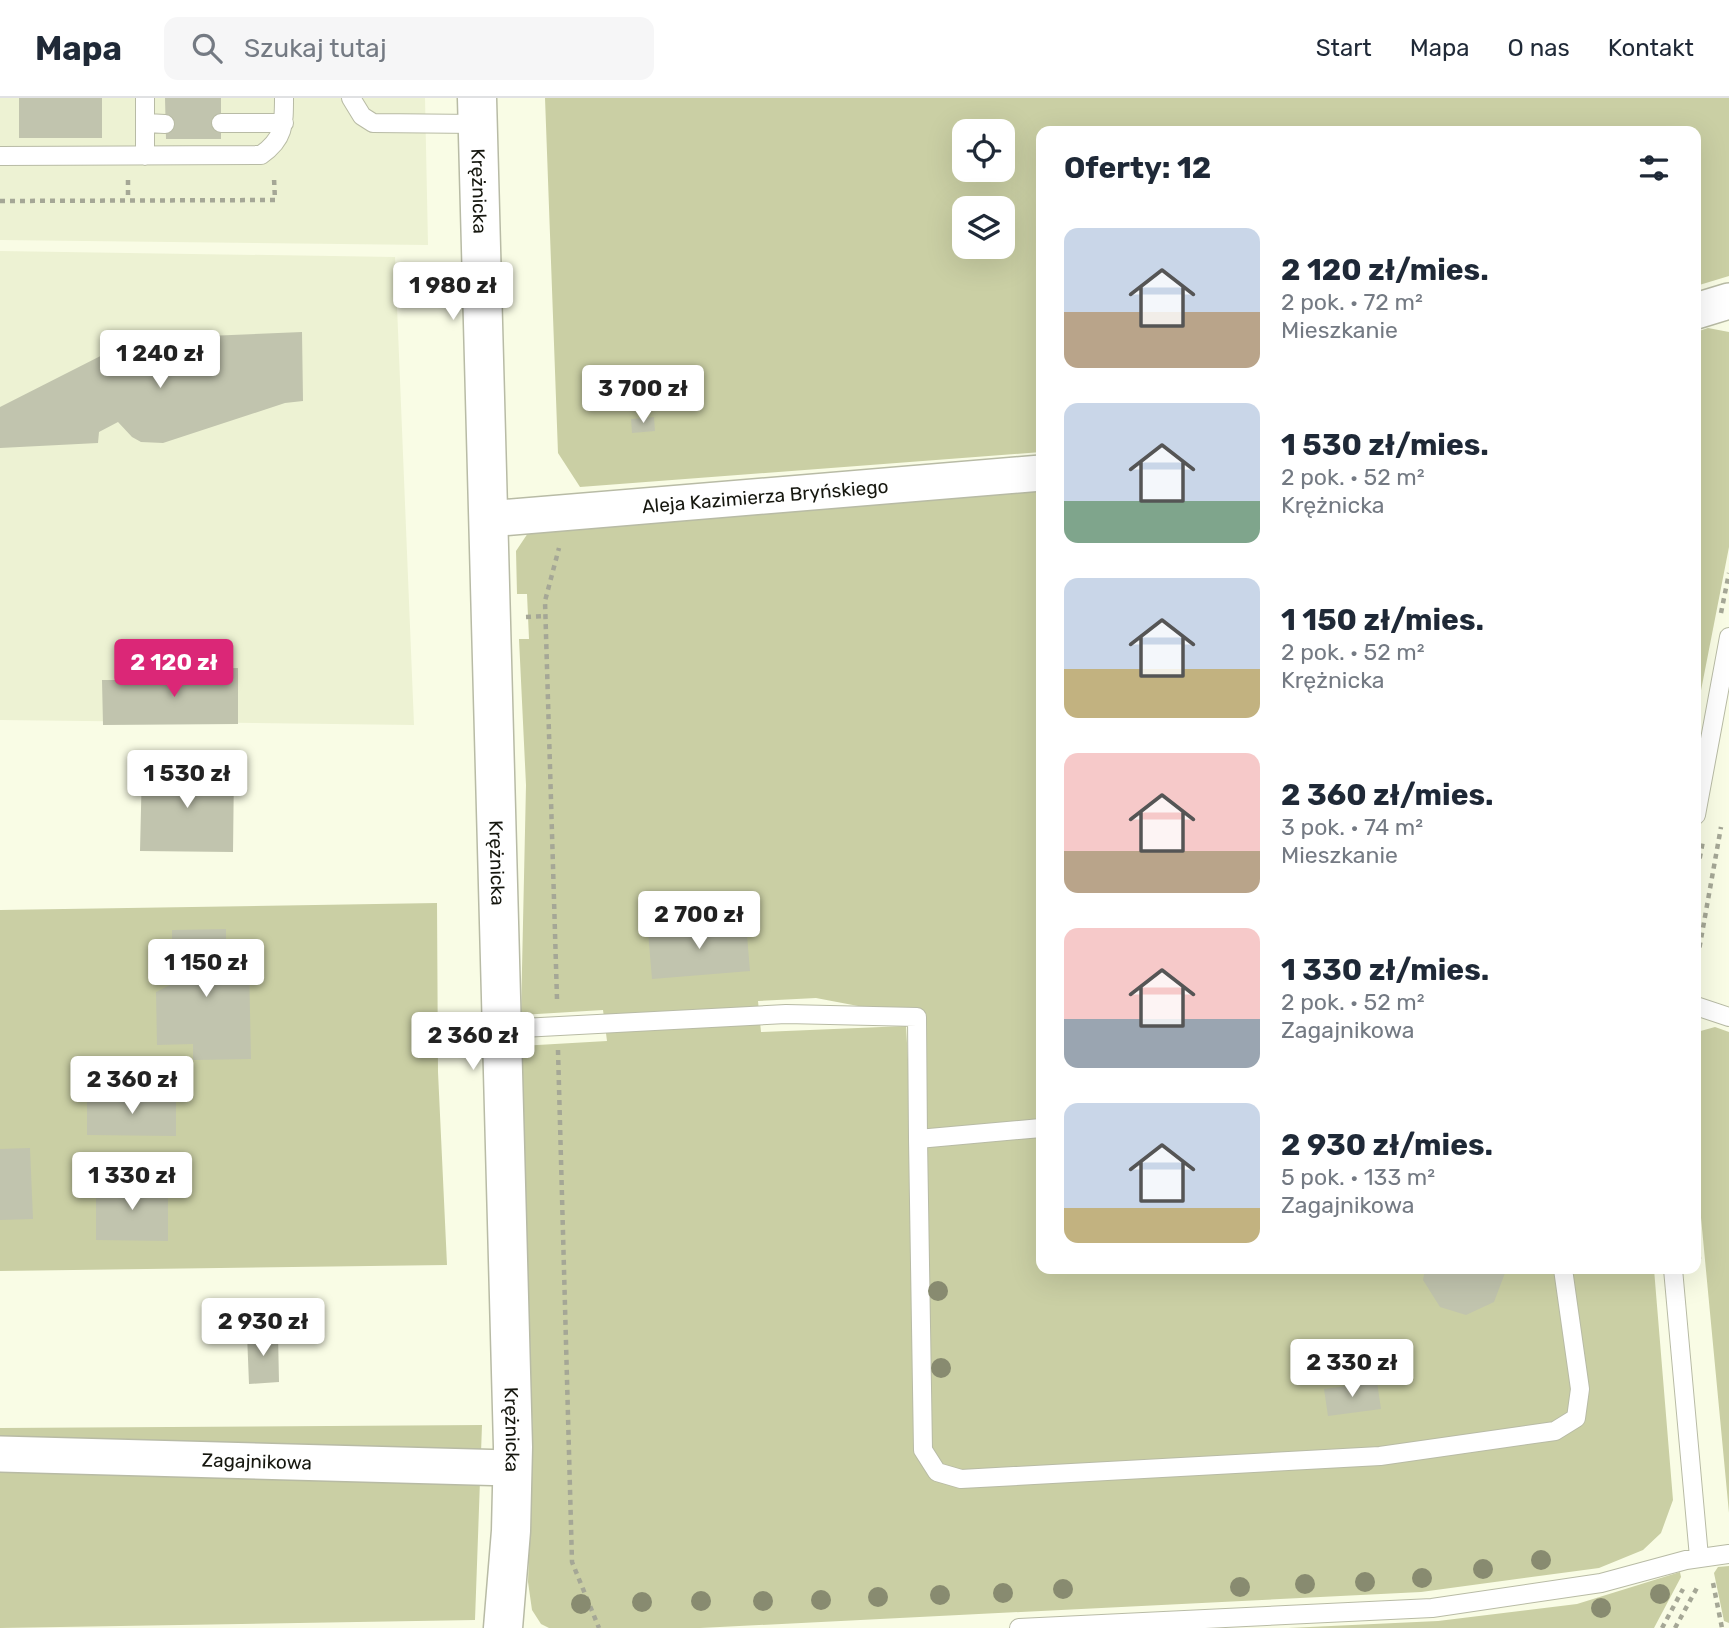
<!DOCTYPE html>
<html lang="pl">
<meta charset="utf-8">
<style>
body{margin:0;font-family:Rubik,sans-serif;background:#f6f6f7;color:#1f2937;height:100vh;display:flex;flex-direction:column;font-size:26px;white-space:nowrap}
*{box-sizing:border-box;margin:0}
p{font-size:23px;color:#747a83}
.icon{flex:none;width:38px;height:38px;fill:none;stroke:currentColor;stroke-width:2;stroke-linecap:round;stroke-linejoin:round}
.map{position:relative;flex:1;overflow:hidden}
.panel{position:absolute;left:1036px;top:28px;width:665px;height:1148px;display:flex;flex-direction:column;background:#fff;border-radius:14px;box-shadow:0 7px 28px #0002}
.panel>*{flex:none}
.tools{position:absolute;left:952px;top:21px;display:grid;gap:14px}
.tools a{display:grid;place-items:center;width:63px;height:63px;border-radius:14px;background:#fff;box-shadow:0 7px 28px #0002;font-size:35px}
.price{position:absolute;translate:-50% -60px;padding:0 16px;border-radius:7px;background:#fff;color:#222;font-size:23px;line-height:46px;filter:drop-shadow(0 2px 4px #0008)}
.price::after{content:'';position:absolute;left:50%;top:42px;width:21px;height:16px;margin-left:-10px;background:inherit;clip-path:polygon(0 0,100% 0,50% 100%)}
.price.active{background:#db2777;color:#fff}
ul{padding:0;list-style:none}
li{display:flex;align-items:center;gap:21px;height:175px;padding:0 28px}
li span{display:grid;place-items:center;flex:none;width:196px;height:140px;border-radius:14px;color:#555}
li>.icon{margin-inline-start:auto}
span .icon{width:84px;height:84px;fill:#fffc;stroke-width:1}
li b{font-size:30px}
h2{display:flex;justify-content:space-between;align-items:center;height:84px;padding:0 28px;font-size:30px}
header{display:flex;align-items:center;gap:42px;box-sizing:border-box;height:98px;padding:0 35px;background:#fff;border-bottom:2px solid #e0e1e3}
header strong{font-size:33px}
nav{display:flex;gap:38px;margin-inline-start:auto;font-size:24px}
.search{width:490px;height:63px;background:#f6f6f7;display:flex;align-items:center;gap:18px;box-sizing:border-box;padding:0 24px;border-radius:14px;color:#747a83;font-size:26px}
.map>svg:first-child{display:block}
.built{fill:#edf2d3}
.green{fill:#cacfa4;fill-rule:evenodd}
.building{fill:#c1c4ae}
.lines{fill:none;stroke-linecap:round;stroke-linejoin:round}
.lane-casing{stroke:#b8bba5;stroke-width:20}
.street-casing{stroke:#b8bba5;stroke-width:38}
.secondary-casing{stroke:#b8bba5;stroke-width:41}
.path{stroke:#a5a796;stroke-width:4.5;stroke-dasharray:5 5;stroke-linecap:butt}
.lane{stroke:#fff;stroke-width:18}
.street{stroke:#fff;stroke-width:35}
.secondary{stroke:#fff;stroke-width:38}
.tree{fill:#888b70}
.labels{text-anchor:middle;stroke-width:5;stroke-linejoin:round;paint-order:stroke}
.street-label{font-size:19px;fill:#16170f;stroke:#f9fce5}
</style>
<header>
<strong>Mapa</strong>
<div class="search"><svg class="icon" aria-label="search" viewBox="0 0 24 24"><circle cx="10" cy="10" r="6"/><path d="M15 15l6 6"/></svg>Szukaj tutaj</div>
<nav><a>Start</a><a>Mapa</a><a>O nas</a><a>Kontakt</a></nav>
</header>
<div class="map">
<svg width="1729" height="1530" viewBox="0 0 1729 1530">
<rect width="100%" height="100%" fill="#f9fce5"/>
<path class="built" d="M0 0H425L428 147 0 142Z
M0 153 395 159 414 627 0 622Z"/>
<path class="green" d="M545 0H1729V178L1696 188V33H1041V354L580 389 558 355ZM964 33H1003V72H964ZM964 110H1003V149H964Z
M1708 230 1729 234V449L1696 618V234Z
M1041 388V1029L918 1041 916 919 816 900 758 903 761 934 906 928 913 1048 1041 1037V1171H1654L1673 1402 1661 1435 1643 1452 1599 1470 1421 1494 700 1530H549L541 1526 532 1512 528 1484 533 1347 520 948 607 943 603 912 521 917 526 687 519 541H529L527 496H517L516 453 528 435Z
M437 805 438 974 447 1167 0 1173V812Z
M1715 929 1729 934V1415L1696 1067 1697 934Z
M482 1327 475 1522 0 1530V1330Z
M1729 1468V1525L1724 1523 1714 1475 1718 1469Z
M1680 1474 1681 1479 1654 1530H1288L1438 1523 1577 1506Z"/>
<path class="building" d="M19 0H102V40H19Z
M165 0H221V41H166Z
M302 234 303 303 285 305 163 345 141 344 132 339 118 324 99 334 98 345 0 350V309L134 241Z
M654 319 655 333 632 335 631 321Z
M238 570V626L103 627 102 582H161L160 571Z
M142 669 234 670 233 754 140 753Z
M746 825 750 873 652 881 648 834Z
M226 831V865H249L251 961 193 962V946L157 947 156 894 172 886V832Z
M87 997 176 998V1038L87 1037Z
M30 1050 33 1121 0 1122V1051Z
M96 1084 168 1085V1143L96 1142Z
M1425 1171H1504L1505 1175 1494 1204 1466 1217 1440 1209 1423 1182Z
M247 1236H278L279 1284 249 1286Z
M1377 1284 1381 1311 1328 1318 1324 1291Z"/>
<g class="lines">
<g class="lane-casing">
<path id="lane" d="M351 0 362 18 373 25 478 26
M146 25 165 26
M221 25H284
M0 58 261 57C284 41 284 27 284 0
M145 58V0
M1696 717 1729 539
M1696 908 1729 919
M502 931 786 916 917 919 918 1041 1041 1030
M918 1041 923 1352 937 1374 961 1381 1380 1358 1555 1333 1576 1320 1580 1291 1563 1171
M1673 1171 1699 1459
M1019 1530 1432 1510 1601 1485 1686 1462 1729 1456"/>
</g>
<g class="street-casing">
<g id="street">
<path d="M1696 213 1729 203"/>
<path id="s1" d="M488 421 1041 375"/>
<path id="s2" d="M0 1356 513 1370"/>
</g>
</g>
<g class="secondary-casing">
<g id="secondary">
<path id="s3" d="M477 0 513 1349 511 1433 503 1530"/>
</g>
</g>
<path class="path" d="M128 82V102
M0 103 275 102 274 80
M1721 515 1729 475
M526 519 545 518
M1696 780 1703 743
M1696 869 1721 729
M557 901 545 503 559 450
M558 952 572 1464 599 1530
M1696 1126 1699 1161
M1713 1485 1722 1530
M1662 1530 1683 1491
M1675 1530 1698 1488"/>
<use href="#lane" class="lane"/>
<use href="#street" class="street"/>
<use href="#secondary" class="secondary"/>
</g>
<g class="tree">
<circle cx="938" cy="1193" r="10"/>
<circle cx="941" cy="1270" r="10"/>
<circle cx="1541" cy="1462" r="10"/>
<circle cx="1483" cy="1471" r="10"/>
<circle cx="1422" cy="1480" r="10"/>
<circle cx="1365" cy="1484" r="10"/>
<circle cx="1305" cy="1486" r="10"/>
<circle cx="1240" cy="1489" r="10"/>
<circle cx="1063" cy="1491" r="10"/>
<circle cx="1003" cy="1495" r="10"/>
<circle cx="1660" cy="1496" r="10"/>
<circle cx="940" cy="1497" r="10"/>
<circle cx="878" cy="1499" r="10"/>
<circle cx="821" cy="1502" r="10"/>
<circle cx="701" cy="1503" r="10"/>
<circle cx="763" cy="1503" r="10"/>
<circle cx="642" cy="1504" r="10"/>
<circle cx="581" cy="1506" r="10"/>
<circle cx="1601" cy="1510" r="10"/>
</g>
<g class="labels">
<g class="street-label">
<text dy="7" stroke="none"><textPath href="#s3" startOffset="93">Krężnicka</textPath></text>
<text dy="7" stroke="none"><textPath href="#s1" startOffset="278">Aleja Kazimierza Bryńskiego</textPath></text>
<text dy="7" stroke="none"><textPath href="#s3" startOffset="765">Krężnicka</textPath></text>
<text dy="7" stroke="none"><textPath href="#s3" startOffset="1332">Krężnicka</textPath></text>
<text dy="7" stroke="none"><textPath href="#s2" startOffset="257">Zagajnikowa</textPath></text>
</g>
</g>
</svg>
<div class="tools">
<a><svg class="icon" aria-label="locate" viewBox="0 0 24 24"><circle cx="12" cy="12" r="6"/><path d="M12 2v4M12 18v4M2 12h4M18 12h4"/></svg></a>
<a><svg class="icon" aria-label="layers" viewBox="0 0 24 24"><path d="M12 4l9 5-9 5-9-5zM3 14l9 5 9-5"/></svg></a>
</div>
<b class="price" style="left:453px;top:224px">1 980 zł</b>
<b class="price" style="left:160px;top:292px">1 240 zł</b>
<b class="price" style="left:643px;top:327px">3 700 zł</b>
<b class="price active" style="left:174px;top:601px">2 120 zł</b>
<b class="price" style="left:187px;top:712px">1 530 zł</b>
<b class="price" style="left:699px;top:853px">2 700 zł</b>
<b class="price" style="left:206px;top:901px">1 150 zł</b>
<b class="price" style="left:473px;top:974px">2 360 zł</b>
<b class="price" style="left:132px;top:1018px">2 360 zł</b>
<b class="price" style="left:132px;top:1114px">1 330 zł</b>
<b class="price" style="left:263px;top:1260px">2 930 zł</b>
<b class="price" style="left:1352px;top:1301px">2 330 zł</b>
<section class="panel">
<h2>Oferty: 12<svg class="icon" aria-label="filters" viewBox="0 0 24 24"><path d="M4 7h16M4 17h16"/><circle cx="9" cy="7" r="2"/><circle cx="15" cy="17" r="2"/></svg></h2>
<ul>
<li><span style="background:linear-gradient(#c9d6e8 60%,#b9a48a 0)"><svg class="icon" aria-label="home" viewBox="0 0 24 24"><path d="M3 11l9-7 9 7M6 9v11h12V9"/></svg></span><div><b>2 120 zł/mies.</b><p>2 pok. · 72 m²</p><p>Mieszkanie</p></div></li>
<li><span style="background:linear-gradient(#c9d6e8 70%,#7fa58c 0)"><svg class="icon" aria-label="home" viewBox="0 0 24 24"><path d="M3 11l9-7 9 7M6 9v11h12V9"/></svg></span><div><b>1 530 zł/mies.</b><p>2 pok. · 52 m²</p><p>Krężnicka</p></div></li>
<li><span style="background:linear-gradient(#c9d6e8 65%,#c2b280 0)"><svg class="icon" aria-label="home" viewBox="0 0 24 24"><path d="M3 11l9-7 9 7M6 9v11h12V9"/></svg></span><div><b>1 150 zł/mies.</b><p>2 pok. · 52 m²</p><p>Krężnicka</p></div></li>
<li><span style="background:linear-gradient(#f6c9c9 70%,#b9a48a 0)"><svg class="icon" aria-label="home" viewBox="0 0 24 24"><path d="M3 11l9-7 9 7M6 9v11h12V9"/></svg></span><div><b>2 360 zł/mies.</b><p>3 pok. · 74 m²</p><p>Mieszkanie</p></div></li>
<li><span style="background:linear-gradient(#f6c9c9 65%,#9aa5b1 0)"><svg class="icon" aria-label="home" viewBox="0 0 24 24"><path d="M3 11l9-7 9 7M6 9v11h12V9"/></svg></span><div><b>1 330 zł/mies.</b><p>2 pok. · 52 m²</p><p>Zagajnikowa</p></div></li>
<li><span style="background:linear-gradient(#c9d6e8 75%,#c2b280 0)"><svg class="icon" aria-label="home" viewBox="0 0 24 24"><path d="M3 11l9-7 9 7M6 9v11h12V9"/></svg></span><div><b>2 930 zł/mies.</b><p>5 pok. · 133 m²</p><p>Zagajnikowa</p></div></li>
</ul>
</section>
</div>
